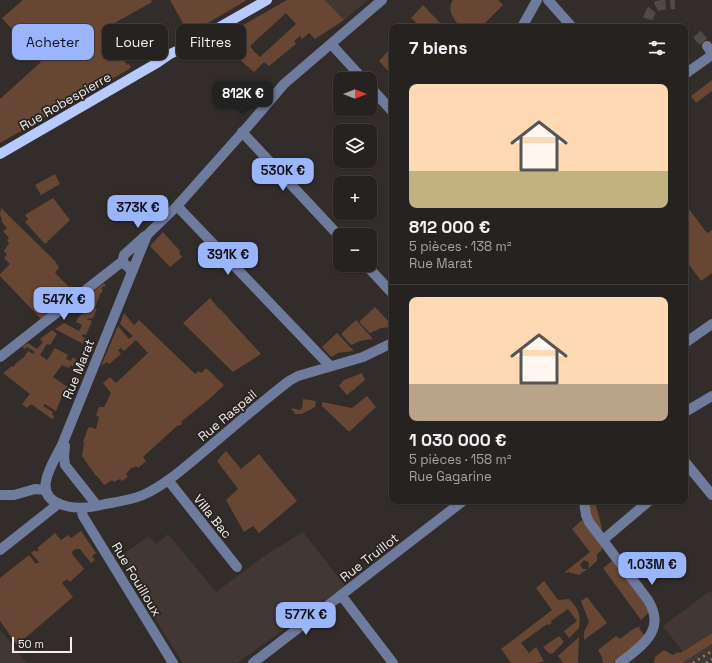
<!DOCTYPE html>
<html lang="fr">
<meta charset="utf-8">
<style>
body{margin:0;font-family:"Space Grotesk",sans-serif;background:#2e2a29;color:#f1f3f6;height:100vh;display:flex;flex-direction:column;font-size:15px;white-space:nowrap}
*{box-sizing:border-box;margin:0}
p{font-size:13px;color:#a4a4a5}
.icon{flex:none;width:22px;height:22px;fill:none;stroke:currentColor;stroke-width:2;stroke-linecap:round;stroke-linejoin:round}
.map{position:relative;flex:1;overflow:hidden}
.side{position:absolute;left:389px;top:24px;width:299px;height:480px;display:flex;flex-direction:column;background:#262220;border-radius:8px;box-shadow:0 1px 3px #0004,0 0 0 1px #423f3e}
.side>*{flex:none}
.guide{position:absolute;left:12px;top:24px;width:317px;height:36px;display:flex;gap:8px}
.needle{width:26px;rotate:90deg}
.fabs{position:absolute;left:333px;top:72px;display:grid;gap:8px}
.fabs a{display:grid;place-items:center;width:44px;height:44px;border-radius:8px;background:#262220;box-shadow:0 1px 3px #0004,0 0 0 1px #423f3e;font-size:20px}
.scale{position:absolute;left:12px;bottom:10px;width:60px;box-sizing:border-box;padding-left:4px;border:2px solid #f1eeec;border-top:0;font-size:11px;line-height:14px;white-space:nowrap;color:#f1eeec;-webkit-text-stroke:3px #282321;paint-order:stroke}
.price{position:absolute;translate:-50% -34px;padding:0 9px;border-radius:8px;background:#9bb5fd;color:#111;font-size:13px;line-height:26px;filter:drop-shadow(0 1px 2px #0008)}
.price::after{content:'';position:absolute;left:50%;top:24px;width:12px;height:9px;margin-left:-6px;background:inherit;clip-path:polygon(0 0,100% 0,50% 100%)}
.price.current{background:#222;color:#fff}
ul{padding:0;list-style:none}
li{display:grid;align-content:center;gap:8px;height:212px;padding:0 20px}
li+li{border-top:1px solid #423f3e}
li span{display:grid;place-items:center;height:124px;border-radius:8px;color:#555}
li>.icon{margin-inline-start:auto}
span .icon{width:72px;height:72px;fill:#fffc;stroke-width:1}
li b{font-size:17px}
h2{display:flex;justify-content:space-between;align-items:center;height:48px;padding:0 20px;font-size:17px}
.tag{padding:0 14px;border-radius:8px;background:#262220;box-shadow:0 1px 3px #0004,0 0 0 1px #423f3e;font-size:14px;line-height:36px}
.tag.current{background:#9bb5fd;color:#111}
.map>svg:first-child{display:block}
.built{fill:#423732}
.green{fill:#684634;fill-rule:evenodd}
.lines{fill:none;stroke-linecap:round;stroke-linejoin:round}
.minor-tunnel{stroke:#4f4a47;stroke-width:10;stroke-dasharray:10 5;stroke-linecap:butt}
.minor{stroke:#6f7b9c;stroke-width:10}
.major{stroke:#b6caff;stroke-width:10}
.rail{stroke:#8a8683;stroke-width:2.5;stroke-dasharray:2 4;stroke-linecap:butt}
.labels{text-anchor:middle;stroke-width:3.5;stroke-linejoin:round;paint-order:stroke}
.street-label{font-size:13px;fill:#f1eeec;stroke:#282321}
</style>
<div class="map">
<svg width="712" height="663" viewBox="0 0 712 663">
<rect width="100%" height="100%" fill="#322d2a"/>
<path class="built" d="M325 0H368L344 20Z
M303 532 345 586 237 663H183L149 609 153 605 119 557 149 536 156 544 168 534 216 592 264 556Z
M710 591 712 593V633L682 651 663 626Z
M0 629 26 663H0Z
M712 644V663H682L705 648Z"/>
<path class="green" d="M23 0H151L152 2 113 24 114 26 109 29 112 33 110 34 127 65 129 64 131 68 0 143V99L41 62 2 18Z
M170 0H247L189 34Z
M287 0H325L344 20 315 39 309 33 302 39 300 36 294 41 296 44 269 66 264 62 254 72 226 48 238 41 231 32ZM286 13 296 24 260 57 255 52 253 53 254 51 250 46Z
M453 0H498L503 5 481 27H460C454 18 446 11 453 0Z
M423 5 441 24 438 27 437 26 436 27H412L416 22 411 18Z
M392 47V67L388 71 379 61Z
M712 80V91L696 103 691 96Z
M55 174 60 184 41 195 35 185Z
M53 198 70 220 45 244 25 222 28 219 25 215Z
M685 204 707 233 712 230V273L701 281 685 259Z
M1 208 55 261 59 268 55 272 57 275 74 292 70 295 64 289 58 295 53 291 48 295H47L44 299 52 308 42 320 0 276V274L10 264 4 258 7 254 4 251 9 243 7 240 9 238 3 231 7 228 1 221 2 219 0 215Z
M163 232 180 251 179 253 182 257 170 267 150 246Z
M104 283 107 288 105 286 101 288 103 291 100 294 95 308 97 309 93 318 86 319 92 321 86 335 83 334 82 336 86 339 83 344 55 329 64 323 79 331 82 325 76 322 79 316H80L89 305 81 301Z
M210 298 219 309H220L261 354 233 372 183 323Z
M375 307 392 325V327L381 328 370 333 359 322Z
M124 313 134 325 139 320 195 374 199 371 201 373 206 368 224 385C211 399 195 410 181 422L182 424 179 426 178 425 143 457 146 461 138 468 136 466 133 468 132 467 126 474 128 477 122 481 120 479 114 482 112 480 104 485 97 476H96L82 456 84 443 83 442 88 428 90 427 96 429 99 417 96 415 99 407H104L111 393 103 383 110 377 116 383 148 353 136 340 124 351 121 348 118 350 121 354 109 364 107 362 101 366 118 326 129 339 133 336 120 324Z
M356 320 373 339 360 341 351 345 341 334Z
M52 330 57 334 50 345 47 344 40 355 47 360 55 348 68 355 66 359 71 361 73 357 76 359 73 366 71 365 69 368 62 365 53 377 75 392 74 395 64 391 56 411 45 404 43 406 53 412 52 414 54 416V418L52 419 31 404 27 408 22 404 30 394 3 373 12 366 13 367 15 365V364L24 357 28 351 33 354 35 352 27 347 25 349 22 347 28 343 37 349 43 342 40 339Z
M337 333 354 351 338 353 331 357 322 347Z
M362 373 365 380 347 395 339 386 344 380Z
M367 396 376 407 350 431H348L322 406V402L352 408Z
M303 399 316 401 315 407 302 414H295L291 408 300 410 302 408Z
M226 451 241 469 259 454 297 501 259 533 253 526 244 532 226 500 238 489 217 461Z
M588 501H594L595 502 601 524 602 530 599 532 591 520Z
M582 520 602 547V550L597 554V561L588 569 589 565 588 562 584 560 580 565 583 569H587L579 575 568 572 566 573 565 572 590 552 572 529Z
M81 531 96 553 92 556 95 560 91 563 80 549C76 548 74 549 72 552L73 555 84 569 70 582 67 579 62 583 73 597 17 645 0 621V578L29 555 36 564 39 562 31 553 35 550 36 552 39 550 37 548 55 533 61 540 68 535 71 538Z
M612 561 644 602 649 612 641 620 603 568Z
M544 581 558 600 569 599C579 609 581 615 579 628L569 638 564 631 577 621 568 609 551 621 552 623 548 625 547 624 521 643 529 653 536 647 544 661 538 663H511L501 649 552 610 536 588Z
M587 597 607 623 584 640V632L589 622 581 601Z
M640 626 639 628 645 636 636 646 613 663H603L602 657 598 650 616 636 620 639 633 629Z
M712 633V644L682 663H654L655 657 664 650 673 655 678 652 680 653Z
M559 636 564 642 553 653 550 654 543 647Z
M579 637 578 663H563L558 656Z"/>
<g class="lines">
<path class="minor-tunnel" d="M648 19C652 3 661 5 675 4
M697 34 707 46"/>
<path class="minor" d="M382 0 284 84 250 124 177 206 147 235 62 445C53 463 31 494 60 504 74 510 90 508 105 504 117 502 131 500 143 495 164 486 185 467 202 453 231 429 259 404 289 381L298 376 363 357 392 343
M548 0 572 27
M522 27 537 0
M331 44 363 79
M707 46 712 53
M685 74 712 55
M370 87 392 111
M242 132 340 237
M177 206 330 366
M122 263 124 255 145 236
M366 265 392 293
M685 343 712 324
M0 357 119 264 122 263C127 265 130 267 131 272
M685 412 712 396
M64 446H65L64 457 65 465 95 503
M685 462 712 495
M168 480 237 567
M0 495H14L35 489 45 490
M584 501 586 515 589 522 648 600C667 631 641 646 620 663
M81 508 83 516 173 663
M603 540 649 501
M0 550 58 504
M341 595 393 663
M253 663 463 501"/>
<path class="major" d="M0 154 157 63 170 54 181 49 267 0"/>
<path class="rail" d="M693 663 712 651
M706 663 712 659"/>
</g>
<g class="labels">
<g class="street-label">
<text transform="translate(65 101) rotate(-30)" y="5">Rue Robespierre</text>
<text transform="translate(78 369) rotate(-68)" y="5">Rue Marat</text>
<text transform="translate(227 415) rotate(-40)" y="5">Rue Raspail</text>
<text transform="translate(213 516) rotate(51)" y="5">Villa Bac</text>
<text transform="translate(369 557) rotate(-38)" y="5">Rue Truillot</text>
<text transform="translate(137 579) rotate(59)" y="5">Rue Fouilloux</text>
</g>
</g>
</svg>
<div class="fabs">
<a><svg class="needle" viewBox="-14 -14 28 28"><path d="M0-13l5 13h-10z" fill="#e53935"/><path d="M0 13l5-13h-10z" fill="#a4a4a5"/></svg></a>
<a><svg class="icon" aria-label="layers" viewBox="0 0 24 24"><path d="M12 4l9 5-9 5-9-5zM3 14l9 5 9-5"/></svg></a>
<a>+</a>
<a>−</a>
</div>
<div class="scale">50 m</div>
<b class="price current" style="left:243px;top:115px">812K €</b>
<b class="price" style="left:283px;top:192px">530K €</b>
<b class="price" style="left:138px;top:229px">373K €</b>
<b class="price" style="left:228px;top:276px">391K €</b>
<b class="price" style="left:64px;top:321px">547K €</b>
<b class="price" style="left:652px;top:586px">1.03M €</b>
<b class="price" style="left:306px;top:636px">577K €</b>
<div class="guide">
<a class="tag current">Acheter</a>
<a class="tag">Louer</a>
<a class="tag">Filtres</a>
</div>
<section class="side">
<h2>7 biens<svg class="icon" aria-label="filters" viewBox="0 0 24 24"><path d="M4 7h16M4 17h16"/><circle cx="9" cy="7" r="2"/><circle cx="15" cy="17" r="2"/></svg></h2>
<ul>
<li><span style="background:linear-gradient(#ffd9b3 70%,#c2b280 0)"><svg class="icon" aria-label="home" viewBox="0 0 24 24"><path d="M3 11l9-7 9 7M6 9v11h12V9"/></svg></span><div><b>812 000 €</b><p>5 pièces · 138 m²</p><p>Rue Marat</p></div></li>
<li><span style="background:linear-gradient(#ffd9b3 70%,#b9a48a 0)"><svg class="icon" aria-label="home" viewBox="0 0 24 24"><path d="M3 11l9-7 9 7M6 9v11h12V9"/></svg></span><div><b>1 030 000 €</b><p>5 pièces · 158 m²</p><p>Rue Gagarine</p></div></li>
</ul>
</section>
</div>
